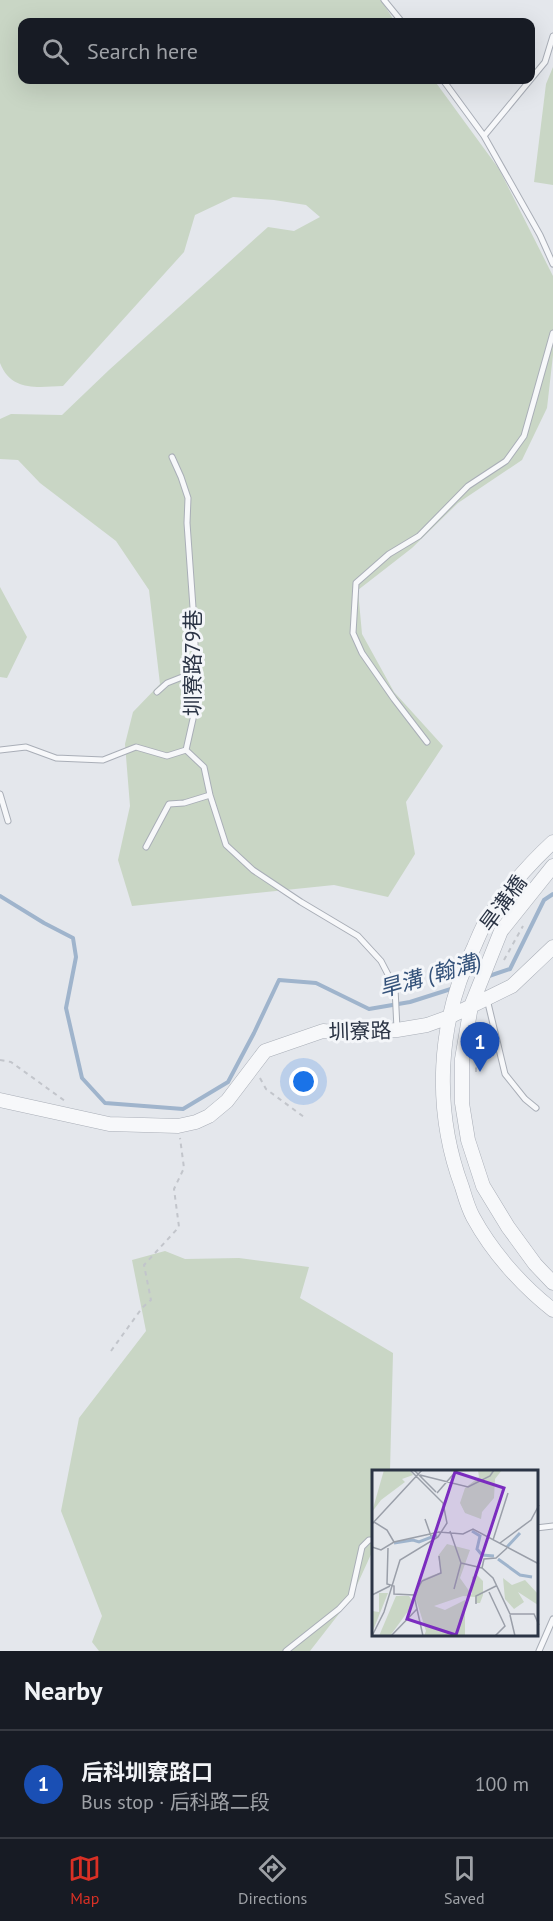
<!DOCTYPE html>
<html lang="en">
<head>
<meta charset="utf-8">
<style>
	body { margin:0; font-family:"PT Sans","Noto Sans TC",sans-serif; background:#20242c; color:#f1f3f6 }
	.you { position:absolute; left:304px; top:1082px; width:21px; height:21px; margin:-15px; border:4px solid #fff; border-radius:50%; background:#1a73e8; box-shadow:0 0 0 9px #1a73e833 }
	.badge { display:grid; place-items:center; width:39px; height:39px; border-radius:50%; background:#d93025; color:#fff; font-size:20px; font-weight:700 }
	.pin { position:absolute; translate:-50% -50px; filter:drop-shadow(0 2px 3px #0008) }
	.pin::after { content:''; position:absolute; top:32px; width:21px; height:18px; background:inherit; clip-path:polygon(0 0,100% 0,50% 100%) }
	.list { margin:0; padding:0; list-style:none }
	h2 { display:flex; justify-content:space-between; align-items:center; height:78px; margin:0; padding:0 24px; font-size:26px }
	h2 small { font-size:20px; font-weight:400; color:#9ea1a6 }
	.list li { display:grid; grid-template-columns:39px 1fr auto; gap:18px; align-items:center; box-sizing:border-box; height:108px; padding:0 24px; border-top:2px solid #363941 }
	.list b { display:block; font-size:22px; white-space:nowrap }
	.list p { margin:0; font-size:20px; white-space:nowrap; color:#9ea1a6 }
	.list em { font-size:20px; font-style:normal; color:#9ea1a6 }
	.icon { flex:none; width:33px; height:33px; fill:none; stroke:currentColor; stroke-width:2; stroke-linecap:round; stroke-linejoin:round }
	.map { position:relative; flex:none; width:553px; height:1651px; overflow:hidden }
	.search { position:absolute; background:#171b24; box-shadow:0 6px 24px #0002; left:18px; right:18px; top:18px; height:66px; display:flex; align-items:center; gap:15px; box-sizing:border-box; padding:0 21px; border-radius:12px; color:#9ea1a6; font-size:22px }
	.sheet { height:186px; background:#171b24 }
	nav { display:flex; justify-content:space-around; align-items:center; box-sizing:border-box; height:84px; border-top:2px solid #363941; background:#171b24; font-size:16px; color:#9ea1a6 }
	nav a { display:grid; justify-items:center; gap:3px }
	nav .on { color:#d93025 }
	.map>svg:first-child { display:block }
</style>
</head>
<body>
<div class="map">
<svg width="553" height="1651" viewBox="0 0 553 1651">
	<rect width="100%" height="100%" fill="#e4e7ec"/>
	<!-- green -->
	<path fill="#c9d6c5" d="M 0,0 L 381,0 L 395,22 L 22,22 L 22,80 L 434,80 L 499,169 L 553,276 L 553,355 L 547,408 L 522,460 L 458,503 L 412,548 L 358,590 L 362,634 L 394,692 L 443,746 L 406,802 L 415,854 L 388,897 L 334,885 L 132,906 L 118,860 L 130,806 L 125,744 L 133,712 L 160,684 L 149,590 L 116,541 L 40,483 L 18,460 L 0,459 L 0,419 L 11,414 L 62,415 L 109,370 L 268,227 L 294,231 L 320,217 L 306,205 L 274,200 L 233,197 L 195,215 L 184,252 L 63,386 C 38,387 11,392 0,363 Z
		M 553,67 L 553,185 L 534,182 L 546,84 Z
		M 0,587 L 27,637 L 7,678 L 0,677 Z
		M 165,1251 L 185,1259 L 239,1258 L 309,1267 L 300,1298 L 393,1353 L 390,1471 L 373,1471 L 373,1550 L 357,1585 L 345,1606 L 310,1651 L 99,1651 L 92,1642 L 102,1616 L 61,1511 L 79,1418 L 146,1331 L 132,1260 Z"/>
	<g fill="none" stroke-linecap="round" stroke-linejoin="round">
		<!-- stream -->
		<path stroke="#9fb4cc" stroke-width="4" d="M 0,896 L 44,923 L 73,938 L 76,957 L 66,1008 L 82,1078 L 105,1103 L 183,1109 L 228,1082 L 254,1033 L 279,980 L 316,983 L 369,1009 L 410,1002 L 454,988
			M 486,977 L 510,969 L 544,900 L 553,894"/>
		<defs>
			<path id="service" d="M 384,0 L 402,22
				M 553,36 L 545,62 L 484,136 L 540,235 L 553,264
				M 443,80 L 484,136
				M 172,457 L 181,477 L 188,498 L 187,523 L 195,636 L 195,710 L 186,750 L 204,767 L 210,795 L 226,845 L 253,870 L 301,902 L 358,936 L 381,961 L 395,988 L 397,1029
				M 157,692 L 167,683 L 195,672
				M 427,742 L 394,699 L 362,653 L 353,633 L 356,583 L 389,554 L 419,536 L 468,486 L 506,461 L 524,436 L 553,333
				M 0,750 L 26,747 L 56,758 L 103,760 L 136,747 L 167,756 L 186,750
				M 0,794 L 8,821
				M 146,847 L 169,804 L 184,803 L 210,795
				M 487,999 L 505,1074 L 525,1099 L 536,1108
				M 536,1528 L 553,1526
				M 286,1651 L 339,1609 L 351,1596 L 362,1547 L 369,1540 L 373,1540
				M 539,1651 L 553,1619"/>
			<path id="tertiary" d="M 553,842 C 529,864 506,891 488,918 C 482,927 478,938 474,947 C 437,1022 433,1109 462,1187 C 465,1197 468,1208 473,1217 C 492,1252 522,1286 553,1310
				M 553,866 L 501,931 L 471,1006 L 462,1059 L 462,1103 L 468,1140 L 483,1186 L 508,1227 L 535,1264 L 553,1283
				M 0,1100 L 109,1124 L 178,1126 L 196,1122 L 209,1116 L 227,1101 L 265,1051 L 323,1031 L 344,1033 L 397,1030 L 427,1025 L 449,1017 L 512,986 L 553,947"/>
		</defs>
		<!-- service casing -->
		<use href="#service" stroke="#a9aeb7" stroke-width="7"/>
		<!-- tertiary casing -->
		<use href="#tertiary" stroke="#a9aeb7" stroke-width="15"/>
		<!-- path -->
		<path stroke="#c2c5cb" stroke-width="2" stroke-dasharray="4.5 4.5" stroke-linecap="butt" d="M 504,960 L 523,926
			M 0,1060 L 11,1062 L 65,1101
			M 476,1072 L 476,1057
			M 260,1078 L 266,1089 L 304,1117
			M 111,1351 L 142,1308 L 151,1300 L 144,1265 L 179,1227 L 174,1189 L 184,1168 L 180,1138"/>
		<!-- service -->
		<use href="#service" stroke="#f7f8fa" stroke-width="5"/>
		<!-- tertiary -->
		<use href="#tertiary" stroke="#f7f8fa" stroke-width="14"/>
	</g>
	<g text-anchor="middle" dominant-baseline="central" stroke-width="6" stroke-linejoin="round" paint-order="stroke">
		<!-- street labels -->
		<g font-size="21" fill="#2b3445" stroke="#f4f6f9">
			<text transform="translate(192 663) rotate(-90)">圳寮路79巷</text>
			<text transform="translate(503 903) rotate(-54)">旱溝橋</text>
			<text transform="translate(360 1031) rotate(-2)">圳寮路</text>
		</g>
		<!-- water labels -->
		<g font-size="22" font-style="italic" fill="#34527a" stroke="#f4f6f9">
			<text transform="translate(430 975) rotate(-16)">旱溝 (翰溝)</text>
		</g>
	</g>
	<!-- overview -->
	<g transform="translate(372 1470)">
		<rect width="166" height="166" fill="#e4e7ec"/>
		<path d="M 12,0 L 37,0 L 41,5 L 30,9 L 33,12 L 9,30 L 0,42 ZM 106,0 L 130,0 L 123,9 L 122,28 L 110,42 L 109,49 L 93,43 L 88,33 L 93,18 L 107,7 ZM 75,74 L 98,80 L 88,108 L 100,125 L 100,107 L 105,105 L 111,111 L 111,125 L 108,133 L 103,133 L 103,127 L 91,126 L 62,136 L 73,140 L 93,130 L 93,166 L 52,166 L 54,161 L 42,123 L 51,109 L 69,102 L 66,86 ZM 131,108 L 140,115 L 153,110 L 166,124 L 166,135 L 146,122 L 152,132 L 142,139 L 133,129 ZM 7,123 L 16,123 L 0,163 L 0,141 L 7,142 ZM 24,126 L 37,126 L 42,133 L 18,166 L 7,166 Z" fill="#c9d6c5"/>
		<path fill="none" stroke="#9fb4cc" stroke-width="3" d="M 100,61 L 108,66 L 105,79 L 110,85 L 122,86M 22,73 L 41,70 L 47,72 L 65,65M 135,77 L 148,63M 126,89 L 148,105 L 160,107"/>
		<path fill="none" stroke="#9a9fa9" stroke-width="1.5" d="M 42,0 L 64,22M 48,5 L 96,17 L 118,6 L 122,0M 65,23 L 85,0M 53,49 L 59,66M 2,52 L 15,60 L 22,72M 0,54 L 50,0M 78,61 L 89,93 L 82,119M 121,70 L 136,23M 128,73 L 159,50 L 167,35M 0,77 L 9,80 L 22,72 L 67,62 L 91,64 L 101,59 L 167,94M 16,78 L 15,114 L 22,116 L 22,124 L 42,125 L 45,139 L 19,166M 89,93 L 110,98 L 121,108 L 138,144 L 162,144 L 167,155M 110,98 L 112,89 L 124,88 L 135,78M 117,122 L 133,156 L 123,166M 0,125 L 18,116M 42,125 L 50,111 L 69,103 L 67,86M 104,134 L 104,126 L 124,116M 45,139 L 51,166M 138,145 L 143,166M 0,166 L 12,142 L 28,90 L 66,67 L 75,53 L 71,33 L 38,0"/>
		<path fill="#7b2cbf" fill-opacity="0.15" stroke="#7b2cbf" stroke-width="3" d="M 83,2 L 132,18 L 84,165 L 35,149 Z"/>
		<rect width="166" height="166" fill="none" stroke="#2b3445" stroke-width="3"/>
	</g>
</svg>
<div class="you"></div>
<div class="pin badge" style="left:480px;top:1072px;background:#1a4fb4">1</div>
<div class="search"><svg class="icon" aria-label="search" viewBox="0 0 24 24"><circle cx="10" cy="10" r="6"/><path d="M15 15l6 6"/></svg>Search here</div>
</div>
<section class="sheet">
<h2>Nearby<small></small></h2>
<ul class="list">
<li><span class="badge" style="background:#1a4fb4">1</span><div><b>后科圳寮路口</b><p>Bus stop · 后科路二段</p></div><em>100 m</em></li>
</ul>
</section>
<nav>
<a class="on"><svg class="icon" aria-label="map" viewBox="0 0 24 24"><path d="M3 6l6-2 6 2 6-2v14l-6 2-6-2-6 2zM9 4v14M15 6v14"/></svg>Map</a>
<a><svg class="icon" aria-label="directions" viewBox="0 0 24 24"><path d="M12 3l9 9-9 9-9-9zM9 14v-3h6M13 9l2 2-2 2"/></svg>Directions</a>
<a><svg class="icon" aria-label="saved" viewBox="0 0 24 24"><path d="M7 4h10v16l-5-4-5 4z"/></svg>Saved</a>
</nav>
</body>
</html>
